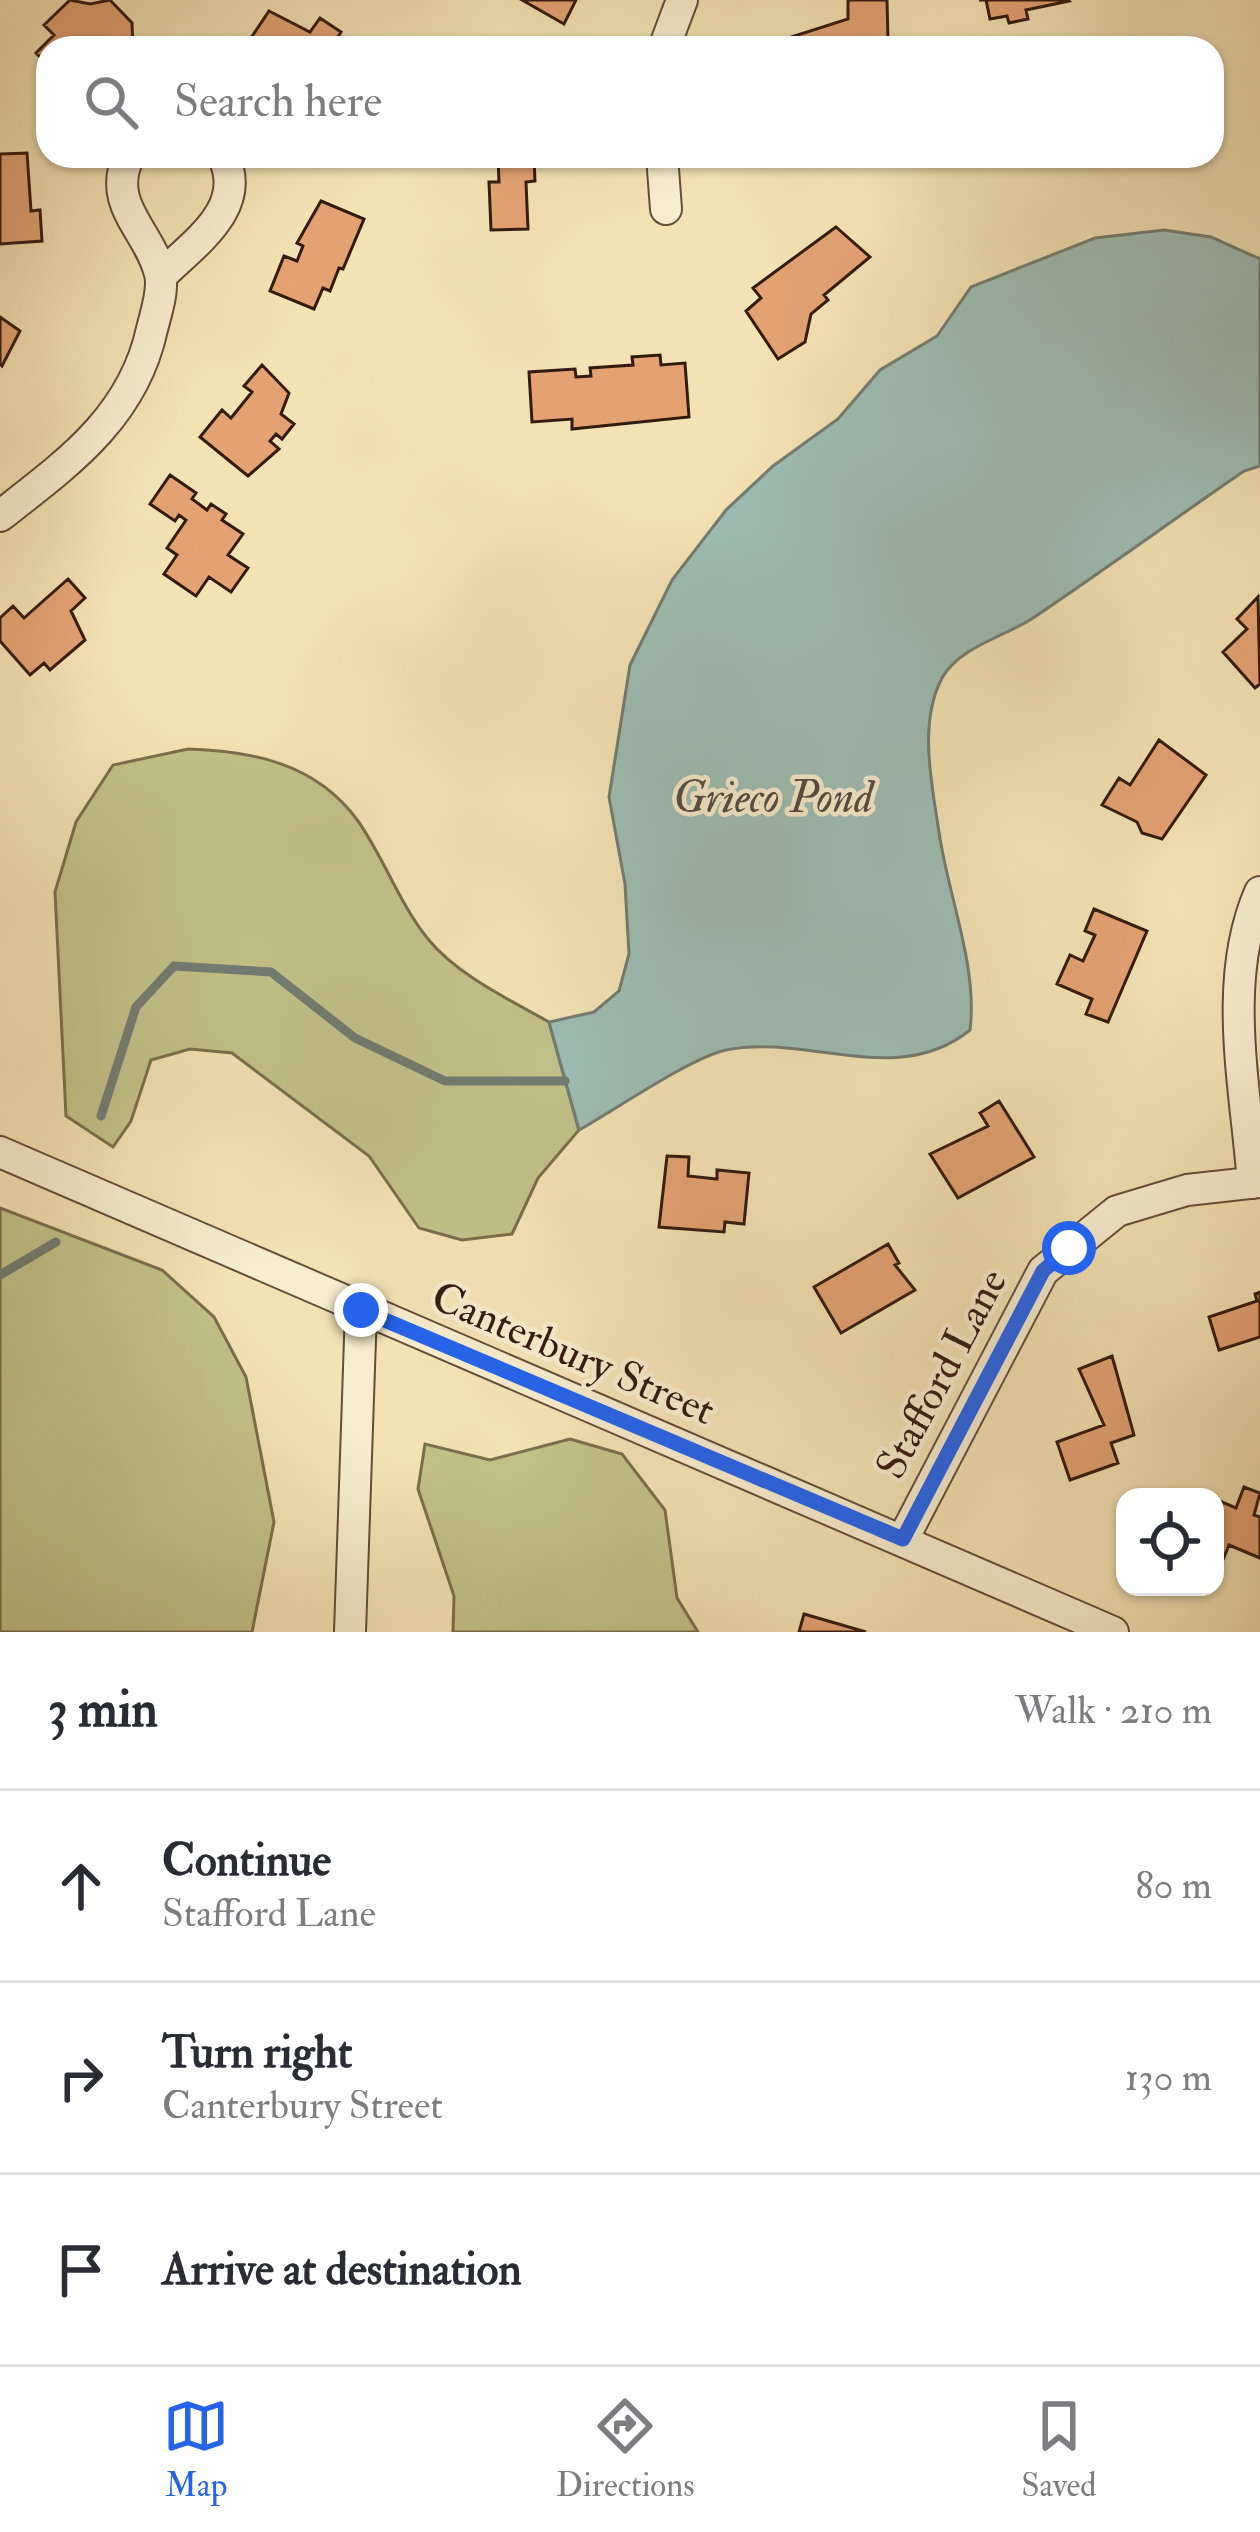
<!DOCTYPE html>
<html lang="en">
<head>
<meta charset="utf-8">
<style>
	body { margin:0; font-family:"IM FELL Double Pica",serif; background:#f7f7f7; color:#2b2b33 }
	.controls { position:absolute; right:36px; bottom:36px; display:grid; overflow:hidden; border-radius:24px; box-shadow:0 3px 9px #0004 }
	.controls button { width:108px; height:108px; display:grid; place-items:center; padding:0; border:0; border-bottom:3px solid #e1e1e2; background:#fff; color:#2b2b33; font:60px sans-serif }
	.stop { position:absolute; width:36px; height:36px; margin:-27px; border:9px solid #2563eb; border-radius:50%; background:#fff }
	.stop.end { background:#2563eb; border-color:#fff; box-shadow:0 3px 12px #0008 }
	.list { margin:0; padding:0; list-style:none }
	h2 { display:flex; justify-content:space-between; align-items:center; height:156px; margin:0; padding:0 48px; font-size:51px }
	h2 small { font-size:39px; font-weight:400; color:#7c7c81 }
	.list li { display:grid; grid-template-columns:78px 1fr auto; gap:36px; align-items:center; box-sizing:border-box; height:192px; padding:0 48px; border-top:3px solid #e1e1e2 }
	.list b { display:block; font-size:45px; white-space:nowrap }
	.list p { margin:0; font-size:39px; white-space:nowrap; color:#7c7c81 }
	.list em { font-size:39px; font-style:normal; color:#7c7c81 }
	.icon { flex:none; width:66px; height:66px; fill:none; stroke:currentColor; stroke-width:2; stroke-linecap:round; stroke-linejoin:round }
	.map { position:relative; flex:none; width:1260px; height:1632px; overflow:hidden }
	.search { position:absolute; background:#fff; box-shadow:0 3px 9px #0004; left:36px; right:36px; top:36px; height:132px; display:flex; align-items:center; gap:30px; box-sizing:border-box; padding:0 42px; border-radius:36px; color:#7c7c81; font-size:45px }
	.sheet { height:732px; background:#fff }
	nav { display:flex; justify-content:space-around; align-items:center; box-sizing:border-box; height:168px; border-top:3px solid #e1e1e2; background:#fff; font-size:33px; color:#7c7c81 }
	nav a { display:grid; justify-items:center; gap:6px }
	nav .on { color:#2563eb }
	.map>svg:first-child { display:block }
</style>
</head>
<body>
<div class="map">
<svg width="1260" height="1632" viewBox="0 0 1260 1632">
	<rect width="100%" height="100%" fill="#f3e2b4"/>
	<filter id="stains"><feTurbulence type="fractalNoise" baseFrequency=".00167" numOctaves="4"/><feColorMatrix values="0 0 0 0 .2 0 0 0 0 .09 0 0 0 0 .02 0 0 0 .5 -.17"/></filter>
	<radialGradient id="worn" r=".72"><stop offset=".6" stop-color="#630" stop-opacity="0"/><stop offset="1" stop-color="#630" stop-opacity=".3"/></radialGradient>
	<!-- green -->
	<path fill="#c2c189" stroke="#7b6e4d" stroke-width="3" d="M 188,749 C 254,751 317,764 358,821 C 384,858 399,903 428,939 C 457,975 510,1000 549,1022 L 579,1130 L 538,1178 L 512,1234 L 462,1240 L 419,1228 L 369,1156 L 232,1053 L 190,1049 L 151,1060 L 131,1121 L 113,1147 L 66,1116 L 55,892 L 76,822 L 113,765 Z
		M 0,1208 L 162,1270 L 214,1317 L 246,1377 L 274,1522 L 252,1632 L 0,1632 Z
		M 570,1439 L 622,1454 L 665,1510 L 677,1598 L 698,1632 L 453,1632 L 454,1596 L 418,1489 L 425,1444 L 490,1460 Z"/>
	<!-- water -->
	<path fill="#9dbdb3" stroke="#737c72" stroke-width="3" d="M 1164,230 L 1211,237 L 1260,259 L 1260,466 L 1244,471 C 1173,520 1104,570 1033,618 C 1004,637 959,647 942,678 C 918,723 932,785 939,832 C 948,896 978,966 970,1030 C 897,1089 807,1033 726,1050 C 690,1058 615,1110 579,1130 L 549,1022 L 594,1012 L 619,991 L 629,954 L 625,884 L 609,797 L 630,665 L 672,580 L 726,510 L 773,466 L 838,419 L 880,370 L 937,336 L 971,287 L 1095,238 Z"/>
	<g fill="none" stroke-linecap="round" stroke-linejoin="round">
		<!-- stream -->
		<path stroke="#737c72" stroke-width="9" d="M 101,1116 L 136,1007 L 174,966 L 271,972 L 355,1038 L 445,1081 L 565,1081
			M 0,1275 L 56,1242"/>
	</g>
	<!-- building -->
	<path fill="#e4a273" stroke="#341b11" stroke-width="3" d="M 70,0 L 90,4 L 110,0 L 132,23 L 133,48 L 48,48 L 48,65 L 36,53 L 54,35 L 44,25 Z
		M 522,0 L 576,0 L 564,24 Z
		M 848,0 L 887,0 L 888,42 L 872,42 L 874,48 L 757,48 L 848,19 Z
		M 979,0 L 1068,0 L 1069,1 L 1026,10 L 1028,19 L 1009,23 L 1007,16 L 990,19 L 986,0 Z
		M 269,11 L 310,32 L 320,18 L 341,32 L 331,48 L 252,48 L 247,44 Z
		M 27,153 L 31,211 L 40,210 L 42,241 L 0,244 L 0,154 Z
		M 498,156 L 544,156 L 534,157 L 535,181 L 526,182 L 528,229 L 491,230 L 489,182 L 499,182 Z
		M 321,201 L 364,219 L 343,269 L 339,268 L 330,291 L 323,288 L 314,309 L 270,291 L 284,256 L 297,261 L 303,246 L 297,243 Z
		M 836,227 L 870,257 L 824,295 L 828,300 L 811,314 L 805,342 L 778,359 L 746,311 L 761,298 L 753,288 Z
		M 0,317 L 20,331 L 2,366 L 0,364 Z
		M 660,355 L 661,365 L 685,363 L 689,417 L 572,429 L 572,419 L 532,422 L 529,372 L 575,369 L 576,377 L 591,376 L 590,368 L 633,365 L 632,357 Z
		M 262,365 L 289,393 L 281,414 L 294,424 L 282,439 L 276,434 L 270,441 L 279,449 L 248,476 L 200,437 L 222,410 L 231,418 L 252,392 L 244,386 Z
		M 170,475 L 196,493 L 192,499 L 207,510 L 211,504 L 226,514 L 222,520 L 243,534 L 228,555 L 248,568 L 231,592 L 209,577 L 196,596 L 164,574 L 177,555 L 167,548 L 186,520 L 179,515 L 175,521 L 150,504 Z
		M 68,579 L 85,598 L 71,611 L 85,640 L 50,670 L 44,663 L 30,675 L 0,641 L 0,618 L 13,606 L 24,618 Z
		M 1258,597 L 1260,684 L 1255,688 L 1223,652 L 1247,629 L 1237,619 Z
		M 1159,740 L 1206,775 L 1162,839 L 1142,833 L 1137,822 L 1102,805 L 1119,778 L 1130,785 Z
		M 1094,909 L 1147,931 L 1108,1022 L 1086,1014 L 1092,999 L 1057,984 L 1070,955 L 1083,961 L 1095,935 L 1085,931 Z
		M 999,1101 L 1034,1157 L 958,1198 L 930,1154 L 988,1126 L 980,1113 Z
		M 667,1156 L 689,1157 L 688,1176 L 717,1179 L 717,1170 L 749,1173 L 744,1224 L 725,1222 L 724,1232 L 659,1227 Z
		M 888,1244 L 899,1263 L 895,1265 L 915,1290 L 841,1333 L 814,1287 Z
		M 1260,1292 L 1260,1337 L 1219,1350 L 1209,1317 L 1257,1301 L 1255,1294 Z
		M 1112,1356 L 1134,1435 L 1111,1443 L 1118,1463 L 1070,1480 L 1057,1442 L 1104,1425 L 1079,1369 Z
		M 1244,1487 L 1260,1493 L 1254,1515 L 1260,1517 L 1260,1558 L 1229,1545 L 1215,1579 L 1215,1499 L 1236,1508 Z
		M 804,1614 L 866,1632 L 799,1632 Z"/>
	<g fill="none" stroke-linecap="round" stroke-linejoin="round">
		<defs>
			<path id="minor" d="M 664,48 L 682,0
				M 662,156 L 666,209
				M 161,276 C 194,243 249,208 223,156
				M 0,516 C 68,463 133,417 152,329 C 156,313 164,290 160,274 C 150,231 105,204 129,156
				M 0,1152 L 1113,1632
				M 1253,1183 C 1246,1089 1221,981 1260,892
				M 903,1539 L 1043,1271 L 1117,1211 L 1187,1190 L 1260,1182
				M 350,1632 L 361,1310"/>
		</defs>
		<!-- minor casing -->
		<use href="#minor" stroke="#644d3a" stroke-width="34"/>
		<!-- minor -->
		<use href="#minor" stroke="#f7ecce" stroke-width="30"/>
	</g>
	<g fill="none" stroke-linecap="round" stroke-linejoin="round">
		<!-- route -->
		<path stroke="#2563eb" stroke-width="15" d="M 361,1310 L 903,1539 L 1043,1271 L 1069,1248"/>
	</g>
	<g text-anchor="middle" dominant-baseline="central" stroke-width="9" stroke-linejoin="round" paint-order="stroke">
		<!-- street labels -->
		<g font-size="42" fill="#341b11" stroke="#f7ecce">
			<text transform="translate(573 1354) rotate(23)">Canterbury Street</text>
			<text transform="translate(942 1374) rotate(-62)">Stafford Lane</text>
		</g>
		<!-- water labels -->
		<g font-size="45" font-style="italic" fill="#544c42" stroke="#f7ecce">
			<text x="773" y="798">Grieco Pond</text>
		</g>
	</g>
	<rect width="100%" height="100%" filter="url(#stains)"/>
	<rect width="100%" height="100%" fill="url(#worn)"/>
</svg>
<div class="controls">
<button><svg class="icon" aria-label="locate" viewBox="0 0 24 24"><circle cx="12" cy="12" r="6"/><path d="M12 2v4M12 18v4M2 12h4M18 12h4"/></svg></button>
</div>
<div class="stop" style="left:1069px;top:1248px"></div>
<div class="stop end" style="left:361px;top:1310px"></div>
<div class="search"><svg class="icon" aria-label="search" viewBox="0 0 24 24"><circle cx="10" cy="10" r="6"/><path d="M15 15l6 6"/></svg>Search here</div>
</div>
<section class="sheet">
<h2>3 min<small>Walk · 210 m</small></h2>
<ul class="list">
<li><svg class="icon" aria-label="ahead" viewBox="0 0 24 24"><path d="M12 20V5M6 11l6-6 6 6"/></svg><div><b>Continue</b><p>Stafford Lane</p></div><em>80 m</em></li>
<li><svg class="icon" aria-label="right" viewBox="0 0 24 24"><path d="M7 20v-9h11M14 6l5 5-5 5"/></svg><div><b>Turn right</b><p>Canterbury Street</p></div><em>130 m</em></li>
<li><svg class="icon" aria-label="arrive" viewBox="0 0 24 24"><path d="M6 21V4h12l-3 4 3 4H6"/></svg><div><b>Arrive at destination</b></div></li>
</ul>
</section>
<nav>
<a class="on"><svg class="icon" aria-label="map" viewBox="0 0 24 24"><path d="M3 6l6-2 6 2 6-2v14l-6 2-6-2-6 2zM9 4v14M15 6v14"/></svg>Map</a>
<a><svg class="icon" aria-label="directions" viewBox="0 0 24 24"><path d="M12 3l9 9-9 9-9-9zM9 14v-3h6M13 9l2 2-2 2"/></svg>Directions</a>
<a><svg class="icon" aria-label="saved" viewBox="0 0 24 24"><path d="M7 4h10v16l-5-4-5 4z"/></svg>Saved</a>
</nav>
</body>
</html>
